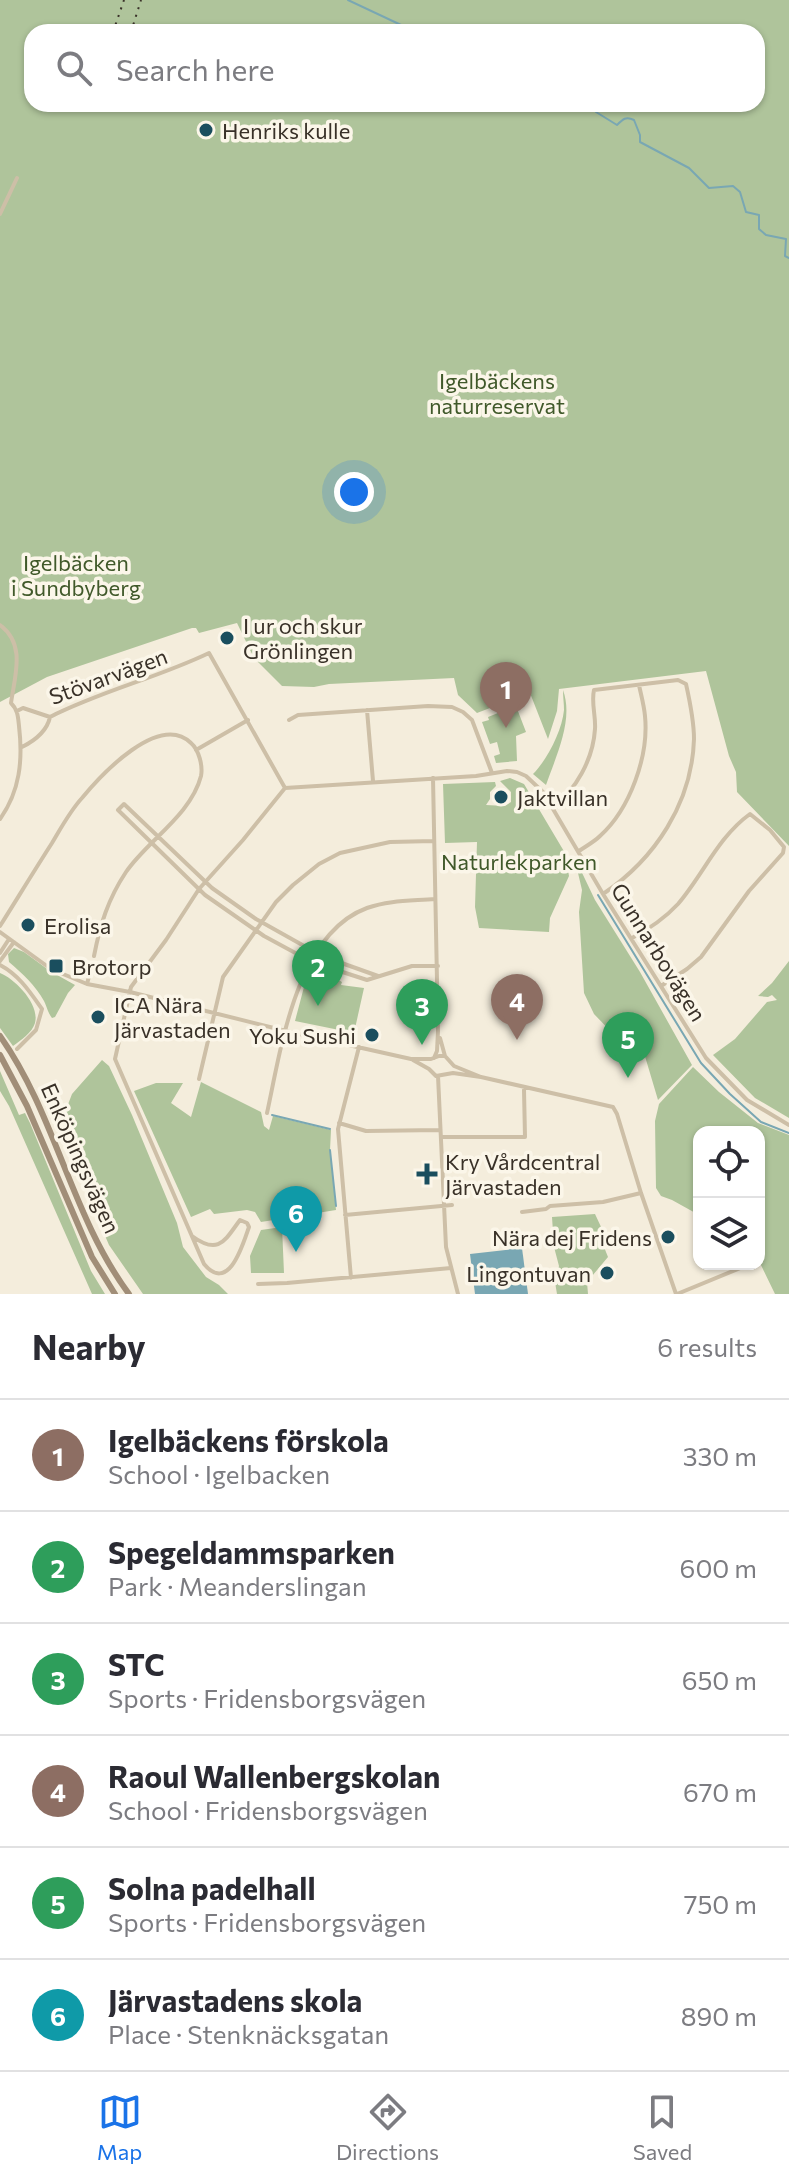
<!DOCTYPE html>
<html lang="en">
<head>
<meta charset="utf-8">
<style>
	body { margin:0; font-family:Commissioner,sans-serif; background:#f7f7f7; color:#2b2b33 }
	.controls { position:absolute; right:24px; bottom:24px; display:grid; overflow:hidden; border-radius:16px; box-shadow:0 2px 6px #0004 }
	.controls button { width:72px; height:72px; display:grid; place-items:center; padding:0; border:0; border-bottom:2px solid #e1e1e2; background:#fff; color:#2b2b33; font:40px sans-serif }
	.you { position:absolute; left:354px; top:492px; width:28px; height:28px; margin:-20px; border:6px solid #fff; border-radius:50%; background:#1a73e8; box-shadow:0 0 0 12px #1a73e833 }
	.badge { display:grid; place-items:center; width:52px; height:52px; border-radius:50%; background:#1a73e8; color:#fff; font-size:26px; font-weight:700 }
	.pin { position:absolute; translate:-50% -66px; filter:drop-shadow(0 2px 4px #0008) }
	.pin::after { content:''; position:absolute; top:42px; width:28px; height:24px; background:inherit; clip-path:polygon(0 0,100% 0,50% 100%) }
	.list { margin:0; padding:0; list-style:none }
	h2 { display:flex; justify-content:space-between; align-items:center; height:104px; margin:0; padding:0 32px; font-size:34px }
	h2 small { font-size:26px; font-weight:400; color:#7c7c81 }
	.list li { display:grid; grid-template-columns:52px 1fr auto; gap:24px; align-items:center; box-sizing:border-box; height:112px; padding:0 32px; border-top:2px solid #e1e1e2 }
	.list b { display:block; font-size:30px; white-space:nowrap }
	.list p { margin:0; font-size:26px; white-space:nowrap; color:#7c7c81 }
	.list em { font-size:26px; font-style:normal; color:#7c7c81 }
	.icon { flex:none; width:44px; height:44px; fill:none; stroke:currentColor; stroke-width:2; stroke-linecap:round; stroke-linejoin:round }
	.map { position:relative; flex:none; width:789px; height:1294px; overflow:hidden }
	.search { position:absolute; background:#fff; box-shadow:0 2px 6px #0004; left:24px; right:24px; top:24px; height:88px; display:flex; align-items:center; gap:20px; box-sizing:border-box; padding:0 28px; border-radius:24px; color:#7c7c81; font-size:30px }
	.sheet { height:776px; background:#fff }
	nav { display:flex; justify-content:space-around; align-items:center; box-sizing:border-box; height:112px; border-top:2px solid #e1e1e2; background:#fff; font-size:22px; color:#7c7c81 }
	nav a { display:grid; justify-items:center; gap:4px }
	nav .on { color:#1a73e8 }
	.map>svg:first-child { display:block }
</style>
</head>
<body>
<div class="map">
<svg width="789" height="1294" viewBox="0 0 789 1294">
	<rect width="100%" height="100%" fill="#f4eddc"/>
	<!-- green -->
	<path fill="#afc49b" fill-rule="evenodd" d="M 0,0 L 789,0 L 789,846 L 737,792 L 736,772 L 729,756 L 706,671 L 559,689 L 557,711 L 548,739 L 530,693 L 521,693 L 521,696 L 477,713 L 458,695 L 454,678 L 329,684 L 314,687 L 282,686 L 254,658 L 237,623 L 199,633 L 196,628 L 192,628 L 47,677 L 0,702 ZM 32,32 L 757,32 L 757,104 L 32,104 Z
		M 563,690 C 574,720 556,756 546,785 L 533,774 C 547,760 562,731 564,710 C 564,704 563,697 563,690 Z
		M 516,706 L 526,732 L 516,736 L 517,761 L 496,763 L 494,756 L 500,754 L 497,742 L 490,744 L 482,722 L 489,720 L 488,717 Z
		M 510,778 L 524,784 L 565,853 L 569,876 L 550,918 L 549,932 L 479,928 L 475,907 L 477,842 L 445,843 L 443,784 L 495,782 L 496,786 L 490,792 L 490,799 L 486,805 L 505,806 L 511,802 L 511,792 L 500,781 Z
		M 574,856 L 595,900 L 640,972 L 692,1065 L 658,1100 L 644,1053 L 619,1040 L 594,1014 L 584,993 L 579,912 L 582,890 Z
		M 14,948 L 24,952 L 50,971 L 75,985 L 68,993 L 55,1017 L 52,1018 C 48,1013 47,1007 44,1001 C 36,986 22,973 9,962 L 8,954 Z
		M 789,961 L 789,1118 L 755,1098 L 713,1055 L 735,1039 L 767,1002 L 777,1000 L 772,995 L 768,997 L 758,996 L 772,983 Z
		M 315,967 L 342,982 L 341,985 L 364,988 L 354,1033 L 295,1021 L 304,987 Z
		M 0,973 C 15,979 40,1004 35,1023 C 32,1033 21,1040 13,1046 L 0,1028 Z
		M 102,1060 L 109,1066 L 132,1115 L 177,1223 L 183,1247 L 206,1277 L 219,1285 L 228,1294 L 143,1294 L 109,1245 L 59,1128 L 72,1094 Z
		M 693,1067 L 719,1092 L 758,1123 L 789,1135 L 789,1294 L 775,1294 L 759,1261 L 759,1132 L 699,1132 L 699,1215 L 672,1200 L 661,1196 L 656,1188 L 655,1121 L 659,1104 Z
		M 0,1071 L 19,1115 L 25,1113 L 30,1123 L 91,1271 L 105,1294 L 92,1294 L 9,1106 L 0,1091 Z
		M 201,1082 L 261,1112 L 264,1126 L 269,1130 L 273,1116 L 331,1130 L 330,1150 L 336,1210 L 261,1222 L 255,1212 L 247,1210 L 214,1214 L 210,1209 L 191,1217 L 134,1091 L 156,1083 L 183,1083 L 171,1103 L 191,1117 Z
		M 595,1214 L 602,1229 L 598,1232 L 608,1257 L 587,1282 L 588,1294 L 557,1294 L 555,1282 L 559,1266 L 554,1247 L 552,1217 Z
		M 282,1227 L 284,1273 L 251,1273 L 250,1256 L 261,1230 Z"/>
	<!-- water -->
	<path fill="#79a7b3" d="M 522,1248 L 528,1294 L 475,1294 L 470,1254 Z"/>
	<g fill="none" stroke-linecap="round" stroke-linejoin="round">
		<!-- stream -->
		<path stroke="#79a7b3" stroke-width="2" d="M 348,0 L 416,32
			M 592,104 L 596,112 L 617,125 C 623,119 626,116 634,120 L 640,135 L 640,142 L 689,168 L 709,188 L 733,186 L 740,192 L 746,212 L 759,215 L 759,229 L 766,235 L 786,239 L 785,256 L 789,258
			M 598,895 L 701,1063 L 730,1094 L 761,1122 L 789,1133
			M 272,1115 L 330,1129
			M 330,1150 L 336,1206"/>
		<!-- street -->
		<path stroke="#cdbfa7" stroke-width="4" d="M 0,214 L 17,178
			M 0,625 C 26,644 15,675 11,703 C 18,710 18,717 19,726 C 23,760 20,791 0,819
			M 367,710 L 373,781
			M 17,711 L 23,708 L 50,717 C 101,691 157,678 209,653 L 285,788
			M 289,720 L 298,715 L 428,706 L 452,707 L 463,712 L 472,720 L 492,773
			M 22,747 C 34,741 47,731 50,717
			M 196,750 L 248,720
			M 433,778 L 438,1031 L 437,1051 L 434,1058
			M 285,788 L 476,776 L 507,771 L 517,772 L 526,776 L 543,792 L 603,894 L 706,1058 L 747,1100 L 789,1125
			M 553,808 C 576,789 593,760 595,729 C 596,716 591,703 594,690 L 678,680 L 686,684 C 690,702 694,720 694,739 C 692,803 655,859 603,894
			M 579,851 C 586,846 594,842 600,836 C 630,809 649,756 645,716 C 644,705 641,695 639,685
			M 0,926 C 17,899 34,871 52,843 C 61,828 70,811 82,798 C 101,775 159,712 191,743 C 199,750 203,766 201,776 C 191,815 147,841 126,872 C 108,899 100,925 94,956
			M 0,932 L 51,969 L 87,984 L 130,992 L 286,1031 L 411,1059 L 431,1059 L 439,1056 L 445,1056 L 454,1066 L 481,1077
			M 632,938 C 649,929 664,919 678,904 C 703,875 718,837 750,814 L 770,830 L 784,847 L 783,853 L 749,891 L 701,957 L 687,969 L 661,986
			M 0,953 L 9,939
			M 0,961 L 14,942
			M 0,965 C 19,975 30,992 42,1009 L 36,1030 L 17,1049
			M 378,976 L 322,956 L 256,919 L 212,888 L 124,804 L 118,810 L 205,895 L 264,936 L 312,962 L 367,980 L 412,966 L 438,966
			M 87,984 L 92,965
			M 440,1038 L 445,1056
			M 413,1060 L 429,1069 L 436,1076 L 453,1073 L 481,1077 L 613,1107 L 617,1114 L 641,1193 L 676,1294
			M 438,1076 L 446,1247 L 458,1294
			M 199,1079 L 223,977 L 276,902 L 293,885 L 319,864 L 340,853 L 390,842 L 434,841
			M 267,1113 C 281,1049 296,934 367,908 C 389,900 412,901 435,899
			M 339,1123 L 366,1131 L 439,1130
			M 441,1137 L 525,1137 L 524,1090
			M 522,1212 L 546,1209 L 550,1206 L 603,1202 L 641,1193
			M 345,1215 L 452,1205
			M 192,1236 C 219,1256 225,1240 240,1220 L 247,1223 L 249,1227 C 243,1244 229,1294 204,1264 L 115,1059 L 131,987 L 166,940 L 199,889 L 243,840 L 285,788
			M 351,1278 L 338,1129 L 359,1047
			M 258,1284 L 287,1283 L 451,1268
			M 677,1294 L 750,1264"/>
		<!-- secondary -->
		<path stroke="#a18e78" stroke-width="6" d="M 0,1036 C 56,1115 71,1216 129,1294
			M 0,1055 L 27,1106 L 92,1257 L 115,1294"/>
		<!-- rail -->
		<path stroke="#393128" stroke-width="2" stroke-dasharray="2 6" stroke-linecap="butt" d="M 113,32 L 124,0
			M 131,32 L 141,0"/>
	</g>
	<!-- markers -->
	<g fill="#1a4e5e" stroke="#fbf6e9" stroke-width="3">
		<circle cx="206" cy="130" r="8"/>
		<circle cx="227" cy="638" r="8"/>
		<circle cx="501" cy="797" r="8"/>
		<circle cx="28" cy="925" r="8"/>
		<rect x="48" y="958" width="16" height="16" rx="4"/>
		<circle cx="98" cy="1017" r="8"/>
		<circle cx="372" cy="1035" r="8"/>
		<path d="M423 1162h8v8h8v8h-8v8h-8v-8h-8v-8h8z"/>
		<circle cx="668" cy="1237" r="8"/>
		<circle cx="607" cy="1273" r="8"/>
	</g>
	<g text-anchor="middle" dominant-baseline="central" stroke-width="7" stroke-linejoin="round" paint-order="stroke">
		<!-- poi labels -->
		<g font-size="22" fill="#393128" stroke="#fbf6e9" text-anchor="start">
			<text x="222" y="130">Henriks kulle</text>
			<text x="243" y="625">I ur och skur<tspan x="243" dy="25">Grönlingen</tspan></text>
			<text x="517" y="797">Jaktvillan</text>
			<text x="44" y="925">Erolisa</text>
			<text x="72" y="966">Brotorp</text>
			<text x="114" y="1004">ICA Nära<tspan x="114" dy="25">Järvastaden</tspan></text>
			<text x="356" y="1035" text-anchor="end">Yoku Sushi</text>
			<text x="445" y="1161">Kry Vårdcentral<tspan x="445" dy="25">Järvastaden</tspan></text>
			<text x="652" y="1237" text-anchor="end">Nära dej Fridens</text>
			<text x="591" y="1273" text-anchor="end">Lingontuvan</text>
		</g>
		<!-- park labels -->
		<g font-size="22" fill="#40592a" stroke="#fbf6e9">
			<text x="497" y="380">Igelbäckens<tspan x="497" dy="25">naturreservat</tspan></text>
			<text x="76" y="562">Igelbäcken<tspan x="76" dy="25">i Sundbyberg</tspan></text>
			<text x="519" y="861">Naturlekparken</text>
		</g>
		<!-- street labels -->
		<g font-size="22" fill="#393128" stroke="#fbf6e9">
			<text transform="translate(108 676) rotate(-20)">Stövarvägen</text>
			<text transform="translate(659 952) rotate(58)">Gunnarbovägen</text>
			<text transform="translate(81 1158) rotate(66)">Enköpingsvägen</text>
		</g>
	</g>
</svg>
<div class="controls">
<button><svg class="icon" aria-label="locate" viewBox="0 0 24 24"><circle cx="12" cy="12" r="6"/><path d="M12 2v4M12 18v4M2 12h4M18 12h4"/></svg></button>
<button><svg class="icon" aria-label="layers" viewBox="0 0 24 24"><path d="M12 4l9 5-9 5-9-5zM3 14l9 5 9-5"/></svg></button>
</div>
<div class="you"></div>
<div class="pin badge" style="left:506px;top:728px;background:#8d6e63">1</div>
<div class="pin badge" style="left:318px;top:1006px;background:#2e9e5b">2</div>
<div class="pin badge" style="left:422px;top:1045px;background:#2e9e5b">3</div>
<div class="pin badge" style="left:517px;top:1040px;background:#8d6e63">4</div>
<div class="pin badge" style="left:628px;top:1078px;background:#2e9e5b">5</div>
<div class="pin badge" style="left:296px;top:1252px;background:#0f9aa8">6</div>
<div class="search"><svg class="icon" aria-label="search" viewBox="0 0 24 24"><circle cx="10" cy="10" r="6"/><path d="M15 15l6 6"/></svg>Search here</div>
</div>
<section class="sheet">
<h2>Nearby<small>6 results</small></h2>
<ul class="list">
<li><span class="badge" style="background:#8d6e63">1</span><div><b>Igelbäckens förskola</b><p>School · Igelbacken</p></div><em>330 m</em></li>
<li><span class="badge" style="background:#2e9e5b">2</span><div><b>Spegeldammsparken</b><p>Park · Meanderslingan</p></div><em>600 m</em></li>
<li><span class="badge" style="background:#2e9e5b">3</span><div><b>STC</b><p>Sports · Fridensborgsvägen</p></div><em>650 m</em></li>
<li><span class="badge" style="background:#8d6e63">4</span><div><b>Raoul Wallenbergskolan</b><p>School · Fridensborgsvägen</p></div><em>670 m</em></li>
<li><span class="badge" style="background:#2e9e5b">5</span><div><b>Solna padelhall</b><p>Sports · Fridensborgsvägen</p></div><em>750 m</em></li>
<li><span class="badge" style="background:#0f9aa8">6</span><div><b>Järvastadens skola</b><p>Place · Stenknäcksgatan</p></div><em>890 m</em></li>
</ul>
</section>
<nav>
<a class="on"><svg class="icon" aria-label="map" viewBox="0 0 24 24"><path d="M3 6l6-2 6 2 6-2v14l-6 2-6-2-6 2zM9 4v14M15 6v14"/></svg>Map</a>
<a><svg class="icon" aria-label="directions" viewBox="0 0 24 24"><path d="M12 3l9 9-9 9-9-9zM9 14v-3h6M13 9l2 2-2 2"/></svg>Directions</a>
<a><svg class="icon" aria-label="saved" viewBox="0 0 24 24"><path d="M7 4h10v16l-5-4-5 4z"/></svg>Saved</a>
</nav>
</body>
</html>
